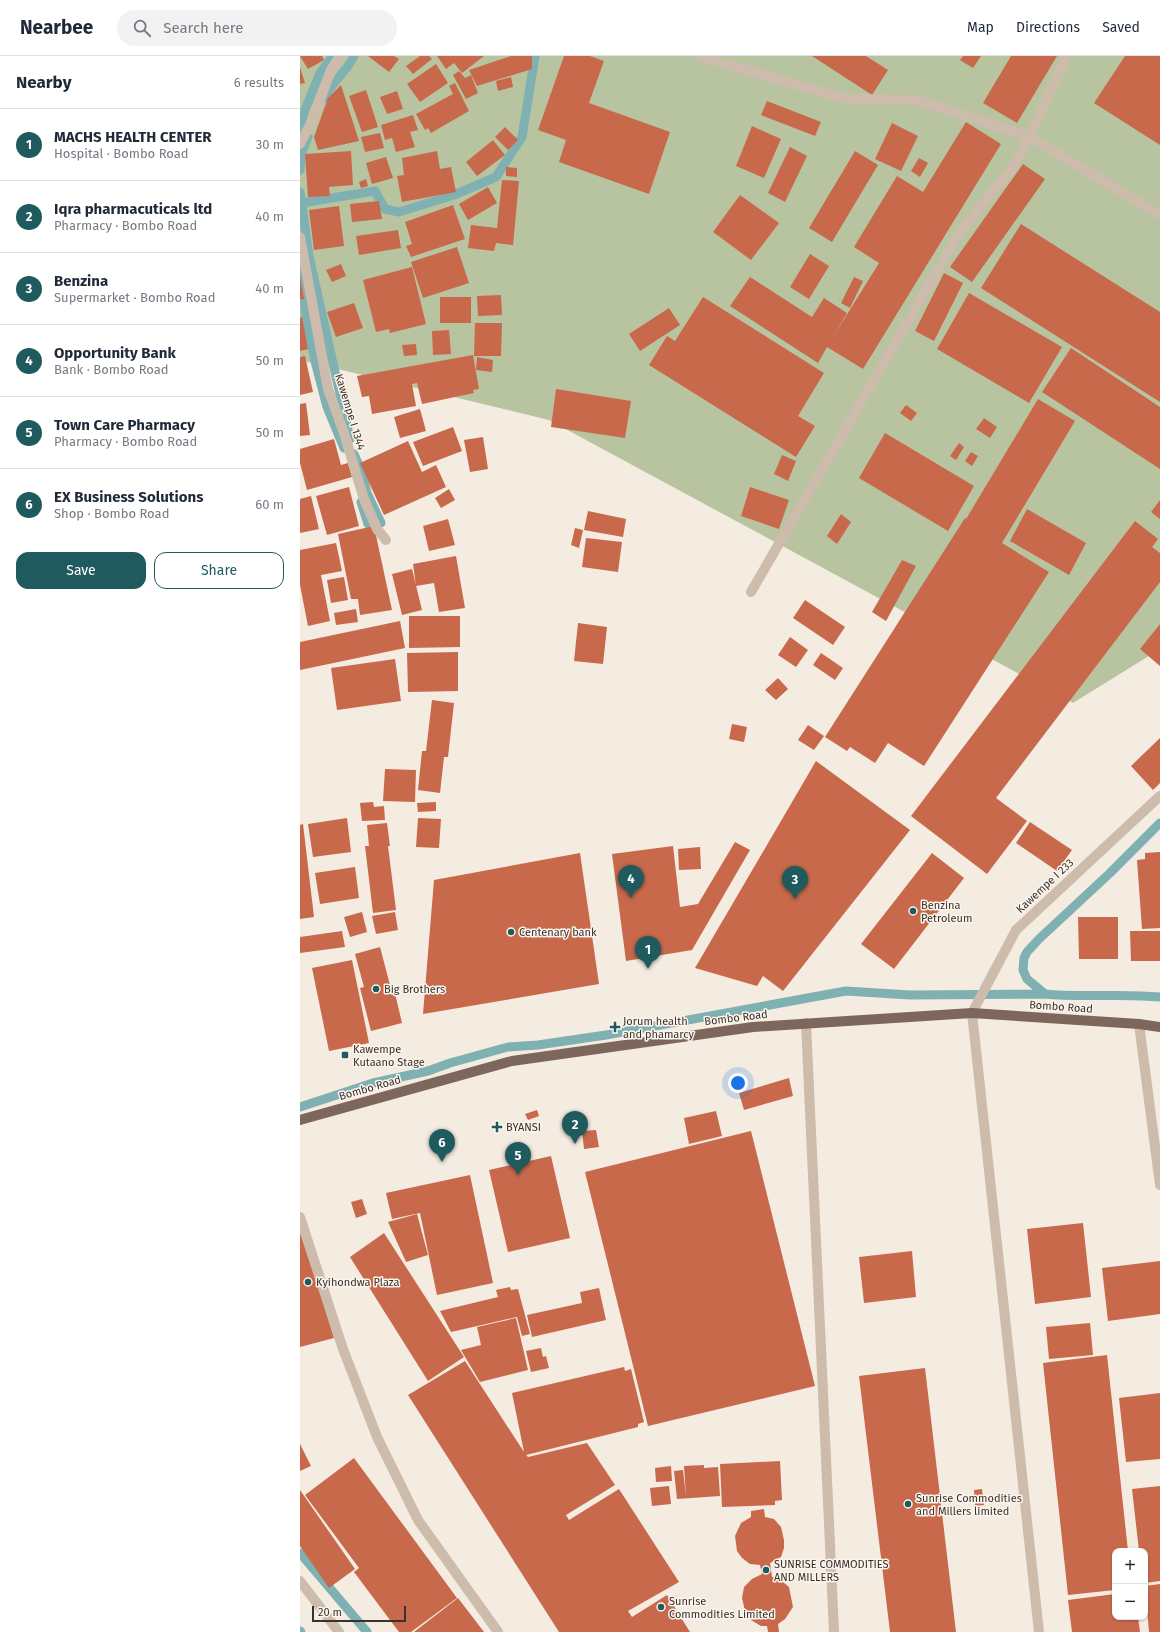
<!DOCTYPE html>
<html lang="en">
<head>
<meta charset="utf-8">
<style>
	body { margin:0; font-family:"Fira Sans",sans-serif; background:#f2f2f3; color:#1f2937 }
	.controls { position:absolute; right:12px; bottom:12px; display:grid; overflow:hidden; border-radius:8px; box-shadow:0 1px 3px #0004 }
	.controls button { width:36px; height:36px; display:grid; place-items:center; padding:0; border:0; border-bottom:1px solid #e0e1e3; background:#fff; color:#1f2937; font:20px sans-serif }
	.scale { position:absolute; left:12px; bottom:10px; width:94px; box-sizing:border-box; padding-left:4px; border:2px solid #3b302b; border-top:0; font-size:11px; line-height:14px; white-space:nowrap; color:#3b302b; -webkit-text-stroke:3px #fbf5ee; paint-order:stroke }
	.you { position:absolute; left:438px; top:1027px; width:14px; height:14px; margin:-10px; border:3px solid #fff; border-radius:50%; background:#1a73e8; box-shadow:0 0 0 6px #1a73e833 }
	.badge { display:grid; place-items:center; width:26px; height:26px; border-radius:50%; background:#1f5a5e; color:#fff; font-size:13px; font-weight:700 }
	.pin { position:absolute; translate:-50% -33px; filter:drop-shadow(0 1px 2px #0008) }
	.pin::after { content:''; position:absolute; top:21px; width:14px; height:12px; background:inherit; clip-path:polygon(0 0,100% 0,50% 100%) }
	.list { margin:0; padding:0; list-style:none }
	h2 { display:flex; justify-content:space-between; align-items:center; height:52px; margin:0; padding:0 16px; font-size:17px }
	h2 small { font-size:13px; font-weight:400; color:#747a83 }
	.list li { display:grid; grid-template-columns:26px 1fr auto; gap:12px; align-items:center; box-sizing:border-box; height:72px; padding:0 16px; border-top:1px solid #e0e1e3 }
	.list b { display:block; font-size:15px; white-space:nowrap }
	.list p { margin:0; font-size:13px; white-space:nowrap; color:#747a83 }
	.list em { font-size:13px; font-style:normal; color:#747a83 }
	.actions { display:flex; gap:8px; padding:12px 16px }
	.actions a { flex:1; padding:9px 0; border:1px solid #1f5a5e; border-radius:12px; text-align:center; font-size:14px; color:#1f5a5e }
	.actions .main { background:#1f5a5e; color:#fff }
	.icon { flex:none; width:22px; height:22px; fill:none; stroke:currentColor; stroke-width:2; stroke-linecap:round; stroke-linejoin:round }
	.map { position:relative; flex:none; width:860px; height:1576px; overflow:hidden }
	header { display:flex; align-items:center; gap:24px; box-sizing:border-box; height:56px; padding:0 20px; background:#fff; border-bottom:1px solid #e0e1e3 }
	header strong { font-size:19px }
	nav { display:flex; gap:22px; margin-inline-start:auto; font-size:14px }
	.search { width:280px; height:36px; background:#f2f2f3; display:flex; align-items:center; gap:10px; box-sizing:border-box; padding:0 14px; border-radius:22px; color:#747a83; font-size:15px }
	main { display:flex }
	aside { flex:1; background:#fff }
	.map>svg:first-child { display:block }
</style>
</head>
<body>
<header>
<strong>Nearbee</strong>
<div class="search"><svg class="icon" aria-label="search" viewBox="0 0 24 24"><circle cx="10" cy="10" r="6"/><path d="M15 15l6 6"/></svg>Search here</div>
<nav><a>Map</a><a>Directions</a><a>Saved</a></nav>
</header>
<main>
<aside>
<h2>Nearby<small>6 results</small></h2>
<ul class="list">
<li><span class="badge">1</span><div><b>MACHS HEALTH CENTER</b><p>Hospital · Bombo Road</p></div><em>30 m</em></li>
<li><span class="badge">2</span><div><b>Iqra pharmacuticals ltd</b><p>Pharmacy · Bombo Road</p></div><em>40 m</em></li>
<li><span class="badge">3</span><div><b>Benzina</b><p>Supermarket · Bombo Road</p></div><em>40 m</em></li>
<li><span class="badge">4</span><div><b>Opportunity Bank</b><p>Bank · Bombo Road</p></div><em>50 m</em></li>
<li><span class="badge">5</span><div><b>Town Care Pharmacy</b><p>Pharmacy · Bombo Road</p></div><em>50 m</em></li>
<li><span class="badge">6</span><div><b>EX Business Solutions</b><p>Shop · Bombo Road</p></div><em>60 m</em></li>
</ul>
<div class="actions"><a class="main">Save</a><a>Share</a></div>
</aside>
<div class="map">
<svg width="860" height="1576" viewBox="0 0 860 1576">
	<rect width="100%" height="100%" fill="#f4ebe1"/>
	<!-- green -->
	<path fill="#b8c4a0" d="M 0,0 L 860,0 L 860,593 L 773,647 L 249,364 L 0,304 Z"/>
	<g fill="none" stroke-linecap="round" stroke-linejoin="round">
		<!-- stream -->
		<path stroke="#7fb0b2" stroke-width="9" d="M 25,42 C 31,26 47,16 54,0
			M 0,73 L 4,56 L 20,17 L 33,0
			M 0,114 L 2,95 L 8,81
			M 0,136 L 9,200 L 50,383
			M 1,147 L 75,135 L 85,153 L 99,156 L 154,139 L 196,121 L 222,81 L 235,0
			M 0,216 L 8,272 L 16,309 L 27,351 L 44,392
			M 54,398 L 62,416 L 67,437 L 81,467
			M 61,446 L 68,468
			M 745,938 L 727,923 L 723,914 L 724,902 L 727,896 L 739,883 L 810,817 L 860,767
			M 0,1051 L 73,1027 L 128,1015 L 150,1007 L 208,991 L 238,989 L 306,979 L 546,935 L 610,939 L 745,938 C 783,942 822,937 860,941
			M 0,1497 L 67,1576
			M 0,1575 L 1,1576"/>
	</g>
	<!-- building -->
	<path fill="#c8694b" d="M 0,0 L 22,0 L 24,4 L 8,13 Z
		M 68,0 L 94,0 L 99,3 L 89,16 Z
		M 120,0 L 129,0 L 132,3 L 113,18 L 106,10 Z
		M 137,0 L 184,0 L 162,17 L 154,7 L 146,13 Z
		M 211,0 L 232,0 L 232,13 L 177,30 L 169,14 Z
		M 264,0 L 290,0 L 304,5 L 289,47 L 370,76 L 349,138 L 259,106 L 266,84 L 238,74 Z
		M 512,0 L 566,0 L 588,14 L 572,39 Z
		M 663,0 L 681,0 L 673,12 L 660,4 Z
		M 711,0 L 757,0 L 717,67 L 683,47 Z
		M 825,0 L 860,0 L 860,89 L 794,47 Z
		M 136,8 L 148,27 L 120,46 L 107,28 Z
		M 0,11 L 5,27 L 0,28 Z
		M 159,15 L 165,22 L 171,19 L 178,37 L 166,43 L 153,19 Z
		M 211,21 L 213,31 L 198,35 L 196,25 Z
		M 155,27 L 169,55 L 131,77 L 128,72 L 125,74 L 116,58 L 153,38 L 149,30 Z
		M 41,29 L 59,85 L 18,94 L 14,81 L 28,42 Z
		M 66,34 L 78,71 L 62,76 L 49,40 Z
		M 97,35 L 103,53 L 87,58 L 80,41 Z
		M 467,45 L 521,66 L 515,80 L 461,59 Z
		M 113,59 L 118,74 L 110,76 L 115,91 L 96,96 L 92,82 L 85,84 L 81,69 Z
		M 666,66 L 701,88 L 563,313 L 527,291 L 518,307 L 430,250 L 450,221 L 512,261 L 524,242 L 547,257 L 533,281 L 579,207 L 554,191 L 597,120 L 623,136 Z
		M 592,67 L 618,80 L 601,115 L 575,103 Z
		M 452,70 L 481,83 L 464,122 L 436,110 Z
		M 205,71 L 218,84 L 208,94 L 195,81 Z
		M 80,77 L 84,92 L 65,96 L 61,81 Z
		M 193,84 L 205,99 L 177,120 L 166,106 Z
		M 490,91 L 507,100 L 485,146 L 468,137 Z
		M 51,95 L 53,129 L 29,131 L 30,140 L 8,141 L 5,98 Z
		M 137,95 L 140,113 L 151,111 L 156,136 L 102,146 L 97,120 L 104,119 L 102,102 Z
		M 555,95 L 578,109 L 532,186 L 509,172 Z
		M 86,101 L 93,122 L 72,128 L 66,107 Z
		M 619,102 L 628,107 L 620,121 L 611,115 Z
		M 723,108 L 745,123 L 672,226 L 650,211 Z
		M 206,111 L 217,112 L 217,121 L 206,120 Z
		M 66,123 L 68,130 L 61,132 L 59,126 Z
		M 202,124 L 219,125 L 213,189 L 196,187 L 194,195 L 168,192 L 171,169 L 197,172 Z
		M 188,131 L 197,147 L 168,164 L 159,148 Z
		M 440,139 L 479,167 L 451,204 L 413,176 Z
		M 79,145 L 82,163 L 52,166 L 50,148 Z
		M 153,149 L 165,183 L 111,201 L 106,190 L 112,188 L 105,166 Z
		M 39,150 L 44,190 L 14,194 L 9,154 Z
		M 721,168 L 860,256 L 860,346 L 681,232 Z
		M 98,174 L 101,192 L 59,199 L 56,180 Z
		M 157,191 L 169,227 L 123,242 L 111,206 Z
		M 510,198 L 529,210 L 509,243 L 490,231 Z
		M 41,208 L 46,220 L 32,226 L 26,214 Z
		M 112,211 L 126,268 L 90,277 L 89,273 L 76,276 L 63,224 Z
		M 644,217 L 663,227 L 634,285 L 615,275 Z
		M 0,221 L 4,243 L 0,243 Z
		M 554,221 L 563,225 L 550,252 L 541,247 Z
		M 669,237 L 762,291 L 729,347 L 637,293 Z
		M 201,239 L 202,259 L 178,260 L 177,240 Z
		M 140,241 L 171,241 L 171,267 L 140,267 Z
		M 403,241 L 524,317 L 498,360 L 515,370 L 496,401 L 349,309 L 367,280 L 375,285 Z
		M 54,247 L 63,272 L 36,281 L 27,256 Z
		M 369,252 L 380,269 L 340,295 L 329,278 Z
		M 2,261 L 8,293 L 0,295 L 0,262 Z
		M 175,267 L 202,267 L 201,300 L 174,300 Z
		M 149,274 L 151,298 L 133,299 L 132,275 Z
		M 116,288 L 117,299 L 104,300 L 102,289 Z
		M 771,292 L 860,351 L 860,413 L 742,336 Z
		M 173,299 L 179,333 L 173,334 L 174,337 L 122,348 L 117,327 L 112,328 L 116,350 L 72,358 L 69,340 L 62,341 L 57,320 Z
		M 5,300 L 13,336 L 0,339 L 0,301 Z
		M 177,301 L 193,304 L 192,316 L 176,314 Z
		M 256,333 L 331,345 L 325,382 L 251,371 Z
		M 738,343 L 775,365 L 702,487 L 749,516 L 624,710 L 588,687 L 575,707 L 550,691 L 547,695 L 525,681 L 665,462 L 666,463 Z
		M 6,347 L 10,379 L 0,380 L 0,348 Z
		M 606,349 L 617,357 L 611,365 L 600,357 Z
		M 120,353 L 126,375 L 100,382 L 94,361 Z
		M 684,362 L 697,371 L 690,382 L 676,373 Z
		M 153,371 L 162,395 L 123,410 L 113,386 Z
		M 585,377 L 674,430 L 648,475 L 559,422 Z
		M 183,381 L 188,413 L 170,416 L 164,384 Z
		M 34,383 L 41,409 L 48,407 L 52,421 L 7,434 L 0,407 L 0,393 Z
		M 108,385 L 122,416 L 136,409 L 146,431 L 84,459 L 60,407 Z
		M 659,387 L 664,391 L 656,404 L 650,400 Z
		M 671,396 L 678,400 L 672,410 L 665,405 Z
		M 482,399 L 496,405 L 488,425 L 474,418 Z
		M 49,431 L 59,470 L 27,479 L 16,440 Z
		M 450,431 L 489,444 L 479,473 L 441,460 Z
		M 149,433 L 155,444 L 141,452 L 135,442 Z
		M 11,440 L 19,473 L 0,477 L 0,443 Z
		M 860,444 L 860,463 L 851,456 Z
		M 727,453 L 786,487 L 769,519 L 710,485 Z
		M 288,455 L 326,463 L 323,481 L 284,474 Z
		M 541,458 L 551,466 L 537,488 L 527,480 Z
		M 148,463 L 155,489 L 129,495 L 123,470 Z
		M 835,465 L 858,483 L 852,491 L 860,497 L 860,526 L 696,742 L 727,765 L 687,818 L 611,760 Z
		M 74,470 L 92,554 L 60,559 L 58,543 L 51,543 L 38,478 Z
		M 275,472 L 283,474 L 279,492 L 271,489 Z
		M 286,482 L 322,486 L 318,516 L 282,511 Z
		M 36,487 L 42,515 L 21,519 L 30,565 L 8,570 L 0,529 L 0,494 Z
		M 156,500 L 165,552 L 139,556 L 134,527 L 116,530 L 113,508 Z
		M 602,504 L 616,510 L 586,565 L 572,556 Z
		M 112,513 L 122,554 L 102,559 L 92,518 Z
		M 44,521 L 48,544 L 31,547 L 27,524 Z
		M 505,544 L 545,571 L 533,589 L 493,562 Z
		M 56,553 L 58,566 L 36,569 L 34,557 Z
		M 109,560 L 160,560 L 160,591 L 109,592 Z
		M 100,565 L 105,592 L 0,614 L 0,586 Z
		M 278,567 L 307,571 L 303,608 L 274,605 Z
		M 860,568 L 860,610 L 840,593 Z
		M 490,581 L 508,594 L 496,611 L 478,599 Z
		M 158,596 L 158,635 L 108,636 L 107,597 Z
		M 521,597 L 543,612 L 535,624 L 513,609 Z
		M 95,603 L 101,645 L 37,654 L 31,612 Z
		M 478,622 L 488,633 L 476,644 L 465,634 Z
		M 132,644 L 154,647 L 148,701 L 144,701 L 140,737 L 118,734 L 122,695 L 126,695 Z
		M 432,668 L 447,671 L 444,686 L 429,683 Z
		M 508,669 L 524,680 L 514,694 L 498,684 Z
		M 860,682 L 860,727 L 853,734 L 831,710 Z
		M 516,705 L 610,774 L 483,935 L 463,920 L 457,930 L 395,912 Z
		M 85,713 L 116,714 L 115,746 L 83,745 Z
		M 73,746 L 74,751 L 84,750 L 85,764 L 62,765 L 60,747 Z
		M 136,746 L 136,755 L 118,756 L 117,747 Z
		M 47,762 L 51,796 L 13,801 L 8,768 Z
		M 118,762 L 141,763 L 139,792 L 116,791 Z
		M 730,766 L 772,794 L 757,815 L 716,787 Z
		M 87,767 L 90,790 L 88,790 L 96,854 L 73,857 L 65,790 L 69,790 L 67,769 Z
		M 3,768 L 14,861 L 0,863 L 0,769 Z
		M 435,786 L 450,794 L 392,894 L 326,905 L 312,798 L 373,790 L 380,851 L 398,848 Z
		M 400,791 L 401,813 L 379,814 L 378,793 Z
		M 860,796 L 860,872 L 842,873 L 837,804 L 845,803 L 845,797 Z
		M 280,797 L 299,928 L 123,958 L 134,824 Z
		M 632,797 L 664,822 L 594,913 L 561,888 Z
		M 55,811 L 59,842 L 20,848 L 15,817 Z
		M 62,856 L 67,876 L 50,881 L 44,861 Z
		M 95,856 L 98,874 L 76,878 L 72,860 Z
		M 778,861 L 818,861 L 818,903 L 779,903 Z
		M 42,875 L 45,891 L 0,897 L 0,881 Z
		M 830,875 L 860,875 L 860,905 L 831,905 Z
		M 80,891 L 91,933 L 94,933 L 102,967 L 71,975 L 60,932 L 64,931 L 55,898 Z
		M 52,904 L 69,987 L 29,995 L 12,912 Z
		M 489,1022 L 493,1040 L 444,1054 L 439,1037 Z
		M 237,1054 L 239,1060 L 228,1064 L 225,1058 Z
		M 416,1055 L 422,1080 L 389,1088 L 384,1062 Z
		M 296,1074 L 299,1091 L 284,1093 L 282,1075 Z
		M 451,1075 L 515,1330 L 348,1370 L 285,1116 Z
		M 251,1100 L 270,1182 L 208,1196 L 189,1114 Z
		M 170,1119 L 193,1227 L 137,1239 L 120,1157 L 92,1163 L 86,1137 Z
		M 62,1143 L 67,1158 L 56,1162 L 51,1146 Z
		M 117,1158 L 128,1199 L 106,1206 L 88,1166 Z
		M 783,1167 L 791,1241 L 735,1248 L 727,1173 Z
		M 0,1171 L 34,1282 L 0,1291 Z
		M 84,1177 L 164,1301 L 128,1325 L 50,1201 Z
		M 612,1195 L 616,1241 L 564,1247 L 559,1201 Z
		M 860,1205 L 860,1258 L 808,1265 L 802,1212 Z
		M 210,1231 L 211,1234 L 218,1233 L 230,1278 L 222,1280 L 217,1261 L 151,1276 L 140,1255 L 198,1241 L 196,1234 Z
		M 299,1232 L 306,1264 L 232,1281 L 227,1259 L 282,1247 L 280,1236 Z
		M 216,1262 L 228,1314 L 180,1326 L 161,1294 L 181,1289 L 177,1271 Z
		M 790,1267 L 793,1299 L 749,1303 L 746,1271 Z
		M 241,1292 L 243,1301 L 246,1300 L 249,1312 L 231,1316 L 226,1295 Z
		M 807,1299 L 828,1495 L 815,1495 L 815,1534 L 768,1539 L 743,1307 Z
		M 165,1305 L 224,1396 L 212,1337 L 324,1311 L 325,1315 L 331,1313 L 344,1366 L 338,1368 L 338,1371 L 226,1399 L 228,1401 L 287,1387 L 315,1429 L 266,1459 L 269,1464 L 319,1433 L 379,1526 L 328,1555 L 332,1561 L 367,1539 L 390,1576 L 259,1576 L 108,1339 Z
		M 625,1312 L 656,1576 L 590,1576 L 559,1320 Z
		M 860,1337 L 860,1403 L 826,1406 L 819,1342 Z
		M 0,1388 L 11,1410 L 0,1415 Z
		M 54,1402 L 157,1542 L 111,1576 L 99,1576 L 54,1516 L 59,1512 L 5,1439 Z
		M 480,1405 L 482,1444 L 475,1445 L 475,1449 L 422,1451 L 420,1408 Z
		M 404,1409 L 404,1412 L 418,1411 L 420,1440 L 377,1443 L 374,1415 L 383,1414 L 386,1440 L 384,1410 Z
		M 371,1410 L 372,1425 L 356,1426 L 355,1412 Z
		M 369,1430 L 371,1448 L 352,1450 L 350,1432 Z
		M 860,1430 L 860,1525 L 845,1527 L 845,1495 L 839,1495 L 832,1433 Z
		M 682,1433 L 684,1449 L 675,1450 L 674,1434 Z
		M 0,1434 L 55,1513 L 29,1532 L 0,1490 Z
		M 464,1453 L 465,1461 L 474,1463 L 481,1471 L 484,1484 L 484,1492 L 481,1501 L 470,1507 L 472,1521 L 477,1521 L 489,1531 L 493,1551 L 485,1563 L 478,1568 L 479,1576 L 468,1576 L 467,1570 L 461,1570 L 451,1564 L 445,1555 L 442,1542 L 444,1531 L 452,1523 L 462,1518 L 460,1509 L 450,1508 L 442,1502 L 437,1495 L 435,1480 L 441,1467 L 451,1461 L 451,1455 Z
		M 860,1528 L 860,1576 L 849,1576 L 845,1530 Z
		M 815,1538 L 815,1561 L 838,1561 L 840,1576 L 772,1576 L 768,1544 Z
		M 158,1542 L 184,1576 L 114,1576 Z"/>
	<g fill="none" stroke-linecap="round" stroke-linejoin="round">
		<!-- service -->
		<path stroke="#cdbbac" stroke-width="10" d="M 399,0 L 546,43 L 617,44 L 730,81 L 860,159
			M 451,536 L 661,174 L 710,115 L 722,96 L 767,0
			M 672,957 L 739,1576
			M 506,967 L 534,1576
			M 839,968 L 860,1129
			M 0,1161 L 43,1293 L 77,1381 L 118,1464 L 198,1576"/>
		<!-- minor -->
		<path stroke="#cdbbac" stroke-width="10" d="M 0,88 L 13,63 L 31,14 L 40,0
			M 0,181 L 28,333 L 44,377 L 64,443 L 77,473 L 86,484
			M 672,957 L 716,874 L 860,740"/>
		<!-- tertiary -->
		<path stroke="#cdbbac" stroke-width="10" d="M 0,1525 L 39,1576"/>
		<!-- primary -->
		<path stroke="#7d675c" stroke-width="10" d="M 0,1064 L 212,1005 L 453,971 L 672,957 L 839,968 L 860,971"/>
	</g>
	<!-- markers -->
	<g fill="#1f5a5e" stroke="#fbf5ee" stroke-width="1.5">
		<circle cx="613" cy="855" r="4"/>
		<circle cx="211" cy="876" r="4"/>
		<circle cx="76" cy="933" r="4"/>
		<path d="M313 965h4v4h4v4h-4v4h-4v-4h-4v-4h4z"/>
		<rect x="41" y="995" width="8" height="8" rx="2"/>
		<path d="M195 1065h4v4h4v4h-4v4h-4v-4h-4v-4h4z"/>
		<circle cx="8" cy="1226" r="4"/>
		<circle cx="608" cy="1448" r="4"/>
		<circle cx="466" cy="1514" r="4"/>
		<circle cx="361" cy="1551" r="4"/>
	</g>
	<g text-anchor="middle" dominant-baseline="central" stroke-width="3" stroke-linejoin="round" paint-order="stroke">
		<!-- street labels -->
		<g font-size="11" fill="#3b302b" stroke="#fbf5ee">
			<text transform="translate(50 356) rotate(73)">Kawempe I 1344</text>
			<text transform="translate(745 830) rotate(-43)">Kawempe I 233</text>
			<text transform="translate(761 951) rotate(4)">Bombo Road</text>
			<text transform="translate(436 962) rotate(-7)">Bombo Road</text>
			<text transform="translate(70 1032) rotate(-16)">Bombo Road</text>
		</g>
		<!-- poi labels -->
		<g font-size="11" fill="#3b302b" stroke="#fbf5ee" text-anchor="start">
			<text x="621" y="849">Benzina<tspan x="621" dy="13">Petroleum</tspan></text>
			<text x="219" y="876">Centenary bank</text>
			<text x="84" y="933">Big Brothers</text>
			<text x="323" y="965">Jorum health<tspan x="323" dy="13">and phamarcy</tspan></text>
			<text x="53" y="993">Kawempe<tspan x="53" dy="13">Kutaano Stage</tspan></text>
			<text x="206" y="1071">BYANSI</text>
			<text x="16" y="1226">Kyihondwa Plaza</text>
			<text x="616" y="1442">Sunrise Commodities<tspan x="616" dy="13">and Millers limited</tspan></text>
			<text x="474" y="1508">SUNRISE COMMODITIES<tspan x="474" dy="13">AND MILLERS</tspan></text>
			<text x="369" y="1545">Sunrise<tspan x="369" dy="13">Commodities Limited</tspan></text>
		</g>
	</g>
</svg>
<div class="controls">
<button>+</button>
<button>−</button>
</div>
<div class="scale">20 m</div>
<div class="you"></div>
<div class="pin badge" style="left:348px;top:913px">1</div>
<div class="pin badge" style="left:275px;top:1088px">2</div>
<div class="pin badge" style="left:495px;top:843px">3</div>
<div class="pin badge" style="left:331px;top:842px">4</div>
<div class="pin badge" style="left:218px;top:1119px">5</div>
<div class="pin badge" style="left:142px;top:1106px">6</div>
</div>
</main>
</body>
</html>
